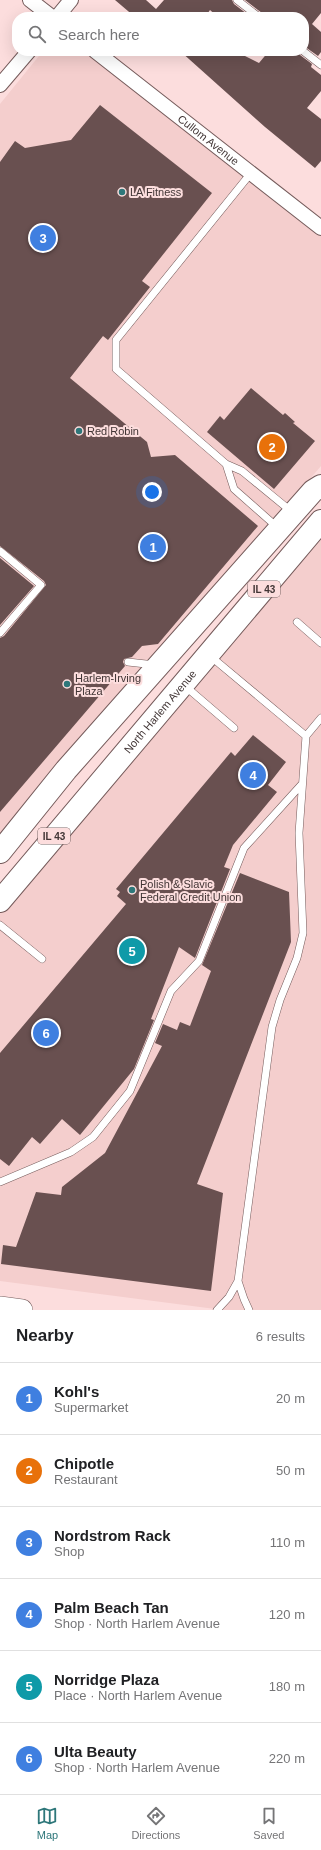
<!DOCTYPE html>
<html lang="en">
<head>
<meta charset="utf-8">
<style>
	body { margin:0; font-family:Arial,sans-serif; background:#f2f2f2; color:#202124 }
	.you { position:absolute; left:152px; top:492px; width:14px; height:14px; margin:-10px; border:3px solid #fff; border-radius:50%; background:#1a73e8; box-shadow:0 0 0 6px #1a73e833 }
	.badge { display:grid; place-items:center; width:26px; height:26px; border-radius:50%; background:#2e777a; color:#fff; font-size:13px; font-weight:700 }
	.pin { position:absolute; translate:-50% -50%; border:2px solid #fff; box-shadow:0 1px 4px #0006 }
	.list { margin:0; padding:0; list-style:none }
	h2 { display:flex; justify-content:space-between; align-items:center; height:52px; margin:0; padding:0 16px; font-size:17px }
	h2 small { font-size:13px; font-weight:400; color:#757577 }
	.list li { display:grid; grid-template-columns:26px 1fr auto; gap:12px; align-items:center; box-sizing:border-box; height:72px; padding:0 16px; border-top:1px solid #e0e0e0 }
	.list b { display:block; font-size:15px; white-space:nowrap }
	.list p { margin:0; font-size:13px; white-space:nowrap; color:#757577 }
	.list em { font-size:13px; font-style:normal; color:#757577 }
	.icon { flex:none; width:22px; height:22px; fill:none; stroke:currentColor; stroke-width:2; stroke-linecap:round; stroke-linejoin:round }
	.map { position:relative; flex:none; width:321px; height:1310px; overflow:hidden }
	.search { position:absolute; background:#fff; box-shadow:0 4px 16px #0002; left:12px; right:12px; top:12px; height:44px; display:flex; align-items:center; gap:10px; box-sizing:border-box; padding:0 14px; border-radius:16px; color:#757577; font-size:15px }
	.sheet { height:484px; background:#fff }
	nav { display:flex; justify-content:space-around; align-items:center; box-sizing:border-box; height:56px; border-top:1px solid #e0e0e0; background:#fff; font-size:11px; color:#757577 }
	nav a { display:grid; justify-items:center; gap:2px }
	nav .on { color:#2e777a }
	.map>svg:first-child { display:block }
</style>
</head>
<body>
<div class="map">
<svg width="321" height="1310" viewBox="0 0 321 1310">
	<rect width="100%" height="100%" fill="#fcdddd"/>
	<!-- built -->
	<path fill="#f4cecd" d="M 43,51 L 100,51 L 321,224 L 321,466 L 0,840 L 0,104 Z
		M 321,533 L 321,1310 L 223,1310 L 0,1281 L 0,913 Z"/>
	<!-- building -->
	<path fill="#695050" d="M 115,0 L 146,0 L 156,9 L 164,0 L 232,0 L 234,4 L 251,17 L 218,17 L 210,10 L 205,17 L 135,17 Z
		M 245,0 L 321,0 L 321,13 L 312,24 L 321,32 L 321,52 L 318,56 L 304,46 L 304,17 L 264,17 L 262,13 Z
		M 180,51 L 235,51 L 259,63 L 269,51 L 298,51 L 300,55 L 312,64 L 311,67 L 321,75 L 321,91 L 307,108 L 321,119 L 321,161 L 315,168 L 265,127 Z
		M 100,105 L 212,193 L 142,281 L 150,287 L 108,340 L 103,336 L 70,378 L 147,442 L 151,457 L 175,455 L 258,526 L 158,644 L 142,646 L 132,657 L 124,659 L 123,662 L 125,666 L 0,812 L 0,638 L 4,636 L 46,585 L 44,581 L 0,546 L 0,162 L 15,141 L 25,148 L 71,140 Z
		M 251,388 L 283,415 L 285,413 L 295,422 L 293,423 L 315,441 L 274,489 L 207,432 L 220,416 L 224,420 Z
		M 0,558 L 34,586 L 0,625 Z
		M 253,735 L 286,762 L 268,785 L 277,792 L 233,845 L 224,867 L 230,869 L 195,958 L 179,947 L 151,1019 L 154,1020 L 134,1069 L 80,1135 L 62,1119 L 40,1144 L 32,1137 L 9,1166 L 0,1159 L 0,1053 L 126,904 L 117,896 L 120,892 L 116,889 L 231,752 L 235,756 Z
		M 240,873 L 289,892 L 291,942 L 197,1184 L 223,1193 L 211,1291 L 1,1264 L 3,1245 L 16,1247 L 36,1192 L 61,1195 L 62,1187 L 105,1153 L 162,1046 L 155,1043 L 163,1024 L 177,1030 L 180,1022 L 190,1026 L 211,971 L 202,965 Z"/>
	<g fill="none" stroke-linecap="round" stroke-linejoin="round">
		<defs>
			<path id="service" d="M 237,0 L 259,17
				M 303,51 L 321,65
				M 251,173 L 116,340 L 116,369 L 226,464 L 242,471 L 292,512
				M 226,464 L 234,489 L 277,527
				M 0,551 L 41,585 L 0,633
				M 297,622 L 321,643
				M 209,655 L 306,736
				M 128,662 L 155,665
				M 185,686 L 234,728
				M 0,925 L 42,959
				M 0,1182 L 71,1152 L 93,1137 L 130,1091 L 171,991 L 199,961 L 244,848 L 302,784
				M 238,1281 L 244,1299 L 249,1310
				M 217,1310 L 229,1297 L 238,1281 L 272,1027 L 280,1000 L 297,958 L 303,933 L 299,833 L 306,736 L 321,718"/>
			<g id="minor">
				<path d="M 30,0 L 52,17"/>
				<path d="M 57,17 L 71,0"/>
				<path id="s1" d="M 95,51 L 321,228"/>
				<path d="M 0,85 L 29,51"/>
			</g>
			<path id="secondary" d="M 0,1307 L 22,1310"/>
			<g id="primary">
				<path d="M 0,852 L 66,770 L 313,491 L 321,486"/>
				<path id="s2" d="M 0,901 L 321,521"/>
			</g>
		</defs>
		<!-- service casing -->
		<use href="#service" stroke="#755b5b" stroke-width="8"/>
		<!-- minor casing -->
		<use href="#minor" stroke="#755b5b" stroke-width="16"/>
		<!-- secondary casing -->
		<use href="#secondary" stroke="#755b5b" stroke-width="22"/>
		<!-- primary casing -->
		<use href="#primary" stroke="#755b5b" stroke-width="24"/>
		<!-- service -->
		<use href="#service" stroke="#fff" stroke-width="7"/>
		<!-- minor -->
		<use href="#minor" stroke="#fff" stroke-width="14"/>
		<!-- secondary -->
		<use href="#secondary" stroke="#fff" stroke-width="21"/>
		<!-- primary -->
		<use href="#primary" stroke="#fff" stroke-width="22"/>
	</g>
	<!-- markers -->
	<g fill="#2e777a" stroke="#fcdddd" stroke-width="1.5">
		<circle cx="122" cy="192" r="4"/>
		<circle cx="79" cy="431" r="4"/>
		<circle cx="67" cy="684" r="4"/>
		<circle cx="132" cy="890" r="4"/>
	</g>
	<g text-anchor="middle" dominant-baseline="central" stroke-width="4" stroke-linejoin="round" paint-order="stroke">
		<!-- shield labels -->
		<g fill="#fcdddd" stroke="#796767" stroke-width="1">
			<rect x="248" y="581" width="32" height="16" rx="3"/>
			<rect x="38" y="828" width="32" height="16" rx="3"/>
		</g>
		<g font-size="10" font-weight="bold" fill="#413535">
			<text x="264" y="589">IL 43</text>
			<text x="54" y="836">IL 43</text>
		</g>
		<!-- street labels -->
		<g font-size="11" fill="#413535" stroke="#fcdddd">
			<text stroke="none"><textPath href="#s1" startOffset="144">Cullom Avenue</textPath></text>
			<text stroke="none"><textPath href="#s2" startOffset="248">North Harlem Avenue</textPath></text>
		</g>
		<!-- poi labels -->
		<g font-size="11" fill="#413535" stroke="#fcdddd" text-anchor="start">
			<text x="130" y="192">LA Fitness</text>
			<text x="87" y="431">Red Robin</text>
			<text x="75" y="678">Harlem-Irving<tspan x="75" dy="13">Plaza</tspan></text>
			<text x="140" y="884">Polish &amp; Slavic<tspan x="140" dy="13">Federal Credit Union</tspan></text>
		</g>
	</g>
</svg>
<div class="you"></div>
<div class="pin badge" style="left:153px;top:547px;background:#3f7fe0">1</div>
<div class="pin badge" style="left:272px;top:447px;background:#e8710a">2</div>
<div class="pin badge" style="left:43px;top:238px;background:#3f7fe0">3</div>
<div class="pin badge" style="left:253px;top:775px;background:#3f7fe0">4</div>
<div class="pin badge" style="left:132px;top:951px;background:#0f9aa8">5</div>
<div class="pin badge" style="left:46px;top:1033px;background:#3f7fe0">6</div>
<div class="search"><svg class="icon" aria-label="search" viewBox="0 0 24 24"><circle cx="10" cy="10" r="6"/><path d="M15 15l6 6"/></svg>Search here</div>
</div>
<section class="sheet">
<h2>Nearby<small>6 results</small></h2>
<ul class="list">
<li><span class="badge" style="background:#3f7fe0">1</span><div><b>Kohl's</b><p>Supermarket</p></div><em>20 m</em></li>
<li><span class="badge" style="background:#e8710a">2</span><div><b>Chipotle</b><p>Restaurant</p></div><em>50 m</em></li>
<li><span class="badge" style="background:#3f7fe0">3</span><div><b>Nordstrom Rack</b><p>Shop</p></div><em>110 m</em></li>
<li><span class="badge" style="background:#3f7fe0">4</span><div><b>Palm Beach Tan</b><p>Shop · North Harlem Avenue</p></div><em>120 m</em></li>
<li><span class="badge" style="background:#0f9aa8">5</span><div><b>Norridge Plaza</b><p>Place · North Harlem Avenue</p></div><em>180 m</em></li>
<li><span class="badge" style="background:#3f7fe0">6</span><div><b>Ulta Beauty</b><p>Shop · North Harlem Avenue</p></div><em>220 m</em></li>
</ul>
</section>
<nav>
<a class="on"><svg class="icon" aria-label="map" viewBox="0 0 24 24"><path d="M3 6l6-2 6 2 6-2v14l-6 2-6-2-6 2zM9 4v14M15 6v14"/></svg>Map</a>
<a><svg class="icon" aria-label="directions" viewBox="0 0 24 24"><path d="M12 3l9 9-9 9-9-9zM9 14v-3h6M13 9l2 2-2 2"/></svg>Directions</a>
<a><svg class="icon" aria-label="saved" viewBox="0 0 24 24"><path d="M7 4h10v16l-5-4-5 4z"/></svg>Saved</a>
</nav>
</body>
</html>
